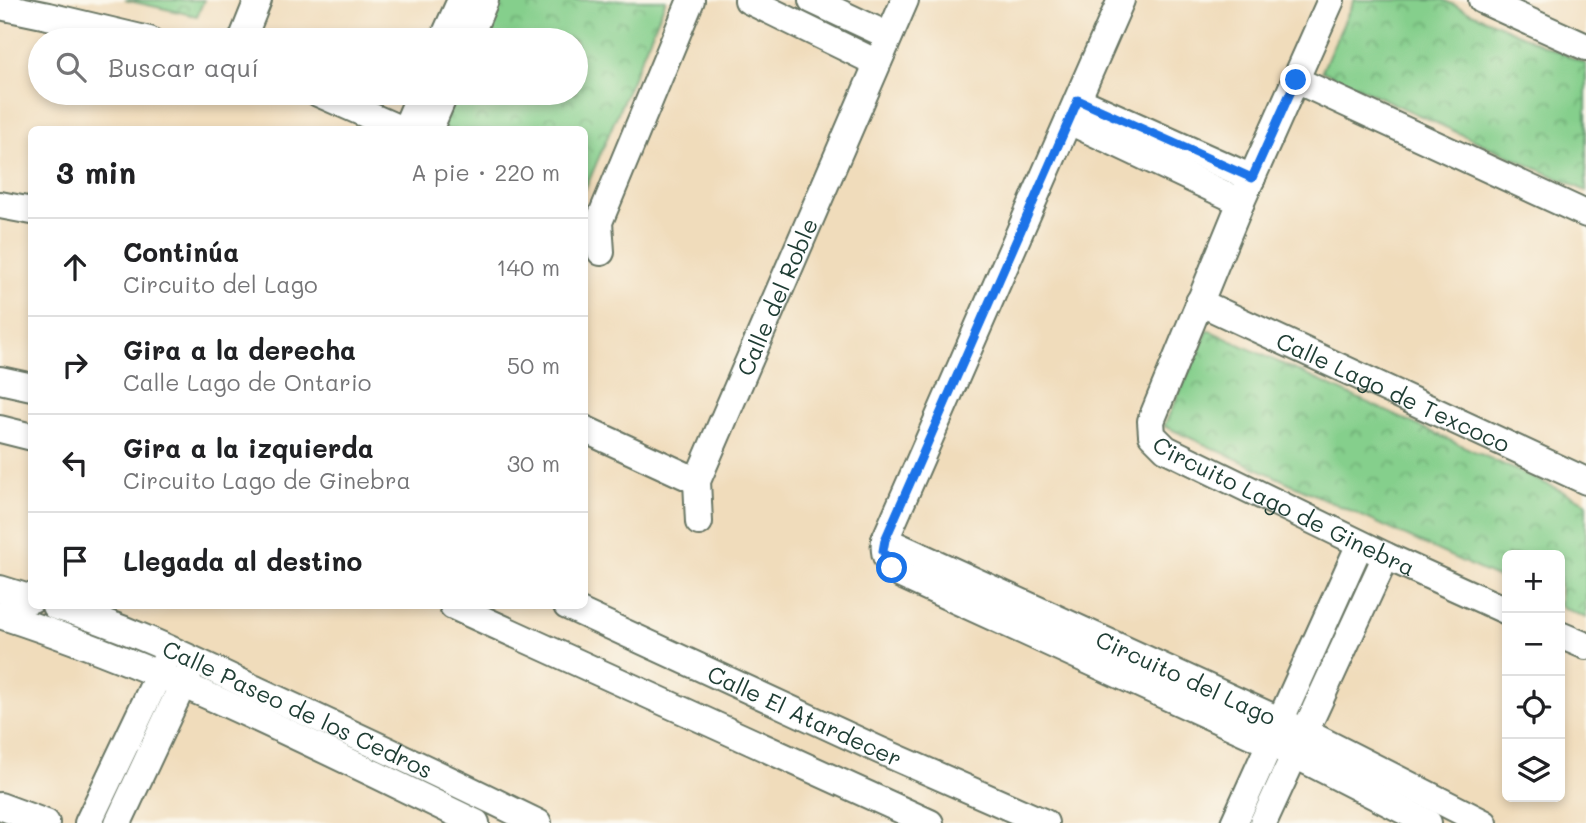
<!DOCTYPE html>
<html lang="es">
<head>
<meta charset="utf-8">
<style>
	body { margin:0; font-family:Mali,sans-serif; background:#f2f2f2; color:#202124 }
	.controls { position:absolute; right:21px; bottom:21px; display:grid; overflow:hidden; border-radius:10px; box-shadow:0 4px 10px #0003 }
	.controls button { width:63px; height:63px; display:grid; place-items:center; padding:0; border:0; border-bottom:2px solid #e0e0e0; background:#fff; color:#202124; font:35px sans-serif }
	.stop { position:absolute; width:21px; height:21px; margin:-16px; border:5px solid #1a73e8; border-radius:50%; background:#fff }
	.stop.end { background:#1a73e8; border-color:#fff; box-shadow:0 2px 7px #0008 }
	.list { margin:0; padding:0; list-style:none }
	h2 { display:flex; justify-content:space-between; align-items:center; height:91px; margin:0; padding:0 28px; font-size:30px }
	h2 small { font-size:23px; font-weight:400; color:#757577 }
	.list li { display:grid; grid-template-columns:46px 1fr auto; gap:21px; align-items:center; box-sizing:border-box; height:98px; padding:0 28px; border-top:2px solid #e0e0e0 }
	.list b { display:block; font-size:26px; white-space:nowrap }
	.list p { margin:0; font-size:23px; white-space:nowrap; color:#757577 }
	.list em { font-size:23px; font-style:normal; color:#757577 }
	.icon { flex:none; width:38px; height:38px; fill:none; stroke:currentColor; stroke-width:2; stroke-linecap:round; stroke-linejoin:round }
	.map { position:relative; flex:none; width:1586px; height:823px; overflow:hidden }
	.search { position:absolute; background:#fff; box-shadow:0 4px 10px #0003; left:28px; top:28px; width:560px; height:77px; display:flex; align-items:center; gap:18px; box-sizing:border-box; padding:0 24px; border-radius:38px; color:#757577; font-size:26px }
	.panel { position:absolute; background:#fff; box-shadow:0 4px 10px #0003; left:28px; top:126px; width:560px; height:483px; border-radius:10px }
	.map>svg:first-child { display:block }
</style>
</head>
<body>
<div class="map">
<svg width="1586" height="823" viewBox="0 0 1586 823">
	<defs>
		<pattern id="park-crowns" width="20" height="18" patternUnits="userSpaceOnUse" patternTransform="scale(1.75)"><rect width="20" height="18" fill="#85cf8c"/><path d="M2 6a3 3 0 1 1 6 0M12 15a3 3 0 1 1 6 0" fill="none" stroke="#6ca973"/></pattern>
	</defs>
	<rect width="100%" height="100%" fill="#fbf7ec"/>
	<filter id="ink" filterUnits="userSpaceOnUse"><feTurbulence type="fractalNoise" baseFrequency=".0143" numOctaves="2"/><feDisplacementMap in="SourceGraphic" scale="14" xChannelSelector="R" yChannelSelector="G"/><feConvolveMatrix kernelMatrix="1 2 1 2 8 2 1 2 1" color-interpolation-filters="sRGB"/></filter>
	<filter id="wash" filterUnits="userSpaceOnUse"><feTurbulence type="fractalNoise" baseFrequency=".00686" numOctaves="4" result="noise"/><feDisplacementMap in="SourceGraphic" scale="28" xChannelSelector="R" yChannelSelector="G"/><feGaussianBlur stdDeviation="1.57" result="paint"/><feColorMatrix in="noise" values="0 0 0 0 0 0 0 0 0 0 0 0 0 0 0 0 0 1.4 0 .05"/><feComposite in="paint" operator="in"/></filter>
	<g filter="url(#wash)">
		<rect width="100%" height="100%" fill="#f0dcbb"/>
		<!-- park -->
		<path fill="url(#park-crowns)" stroke="#528660" stroke-width="2" d="M 125,0 L 204,0 L 197,16 Z
			M 496,0 L 666,0 L 585,190 L 584,130 L 449,130 L 442,127 L 457,93 L 576,93 L 576,40 L 479,40 Z
			M 1354,0 L 1443,0 L 1586,64 L 1586,191 L 1322,71 Z
			M 1208,330 L 1586,502 L 1586,618 L 1560,606 L 1560,555 L 1507,555 L 1507,582 L 1164,426 Z"/>
	</g>
	<g filter="url(#ink)">
		<g fill="none" stroke-linecap="round" stroke-linejoin="round">
			<defs>
				<g id="minor">
					<path d="M 748,0 L 877,63"/>
					<path d="M 812,0 L 889,36"/>
					<path d="M 1121,0 L 885,540 C 883,556 888,564 901,575 L 1295,755 L 1428,823"/>
					<path id="s1" d="M 1331,0 L 1241,202 L 1151,421 L 1152,435 L 1166,449 L 1386,556 L 1507,611"/>
					<path d="M 1482,0 L 1586,47"/>
					<path d="M 0,6 L 48,16 L 149,40"/>
					<path d="M 242,40 L 258,0"/>
					<path d="M 443,40 L 461,0"/>
					<path d="M 468,40 L 485,0"/>
					<path d="M 1296,80 L 1586,214"/>
					<path d="M 318,93 L 402,130"/>
					<path d="M 1078,100 L 1252,178"/>
					<path d="M 1069,121 L 1241,202"/>
					<path d="M 405,130 L 421,93"/>
					<path d="M 429,130 L 445,93"/>
					<path d="M 0,205 L 32,211"/>
					<path d="M 601,252 L 599,222 L 691,0"/>
					<path id="s2" d="M 1199,302 L 1586,481"/>
					<path d="M 0,380 L 32,387"/>
					<path d="M 0,429 L 32,437"/>
					<path d="M 584,429 L 697,481"/>
					<path id="s3" d="M 699,522 L 697,481 L 905,0"/>
					<path id="s4" d="M 885,540 L 1305,732 L 1484,823"/>
					<path d="M 0,589 L 32,599"/>
					<path id="s5" d="M 55,606 C 125,626 192,659 257,690 C 351,733 445,777 538,823"/>
					<path d="M 453,606 L 930,823"/>
					<path id="s6" d="M 567,606 L 879,750 L 1045,823"/>
					<path d="M 0,615 C 165,668 320,748 476,823"/>
					<path d="M 1560,635 L 1586,646"/>
					<path d="M 0,806 L 46,823"/>
					<path d="M 88,823 L 166,659"/>
					<path d="M 118,823 L 190,669"/>
					<path d="M 1234,823 L 1360,544"/>
					<path d="M 1263,823 L 1386,556"/>
				</g>
			</defs>
			<!-- minor casing -->
			<use href="#minor" stroke="#687563" stroke-width="30"/>
			<!-- minor -->
			<use href="#minor" stroke="#fff" stroke-width="26"/>
		</g>
	</g>
	<g fill="none" stroke-linecap="round" stroke-linejoin="round" filter="url(#ink)">
		<!-- route -->
		<path stroke="#1a73e8" stroke-width="9" d="M 892,568 L 883,551 L 885,540 L 1078,100 L 1252,178 L 1296,80"/>
	</g>
	<g text-anchor="middle" dominant-baseline="central" stroke-width="7" stroke-linejoin="round" paint-order="stroke">
		<!-- street labels -->
		<g font-size="23" fill="#1f3d34" stroke="#fbf7ec">
			<text stroke="none"><textPath href="#s3" startOffset="242">Calle del Roble</textPath></text>
			<text stroke="none"><textPath href="#s2" startOffset="214">Calle Lago de Texcoco</textPath></text>
			<text stroke="none"><textPath href="#s1" startOffset="623">Circuito Lago de Ginebra</textPath></text>
			<text stroke="none"><textPath href="#s4" startOffset="331">Circuito del Lago</textPath></text>
			<text stroke="none"><textPath href="#s5" startOffset="264">Calle Paseo de los Cedros</textPath></text>
			<text stroke="none"><textPath href="#s6" startOffset="262">Calle El Atardecer</textPath></text>
		</g>
	</g>
</svg>
<div class="controls">
<button>+</button>
<button>−</button>
<button><svg class="icon" aria-label="locate" viewBox="0 0 24 24"><circle cx="12" cy="12" r="6"/><path d="M12 2v4M12 18v4M2 12h4M18 12h4"/></svg></button>
<button><svg class="icon" aria-label="layers" viewBox="0 0 24 24"><path d="M12 4l9 5-9 5-9-5zM3 14l9 5 9-5"/></svg></button>
</div>
<div class="stop" style="left:892px;top:568px"></div>
<div class="stop end" style="left:1296px;top:80px"></div>
<div class="search"><svg class="icon" aria-label="search" viewBox="0 0 24 24"><circle cx="10" cy="10" r="6"/><path d="M15 15l6 6"/></svg>Buscar aquí</div>
<section class="panel">
<h2>3 min<small>A pie · 220 m</small></h2>
<ul class="list">
<li><svg class="icon" aria-label="ahead" viewBox="0 0 24 24"><path d="M12 20V5M6 11l6-6 6 6"/></svg><div><b>Continúa</b><p>Circuito del Lago</p></div><em>140 m</em></li>
<li><svg class="icon" aria-label="right" viewBox="0 0 24 24"><path d="M7 20v-9h11M14 6l5 5-5 5"/></svg><div><b>Gira a la derecha</b><p>Calle Lago de Ontario</p></div><em>50 m</em></li>
<li><svg class="icon" aria-label="left" viewBox="0 0 24 24"><path d="M17 20v-9H6M10 6l-5 5 5 5"/></svg><div><b>Gira a la izquierda</b><p>Circuito Lago de Ginebra</p></div><em>30 m</em></li>
<li><svg class="icon" aria-label="arrive" viewBox="0 0 24 24"><path d="M6 21V4h12l-3 4 3 4H6"/></svg><div><b>Llegada al destino</b></div></li>
</ul>
</section>
</div>
</body>
</html>
